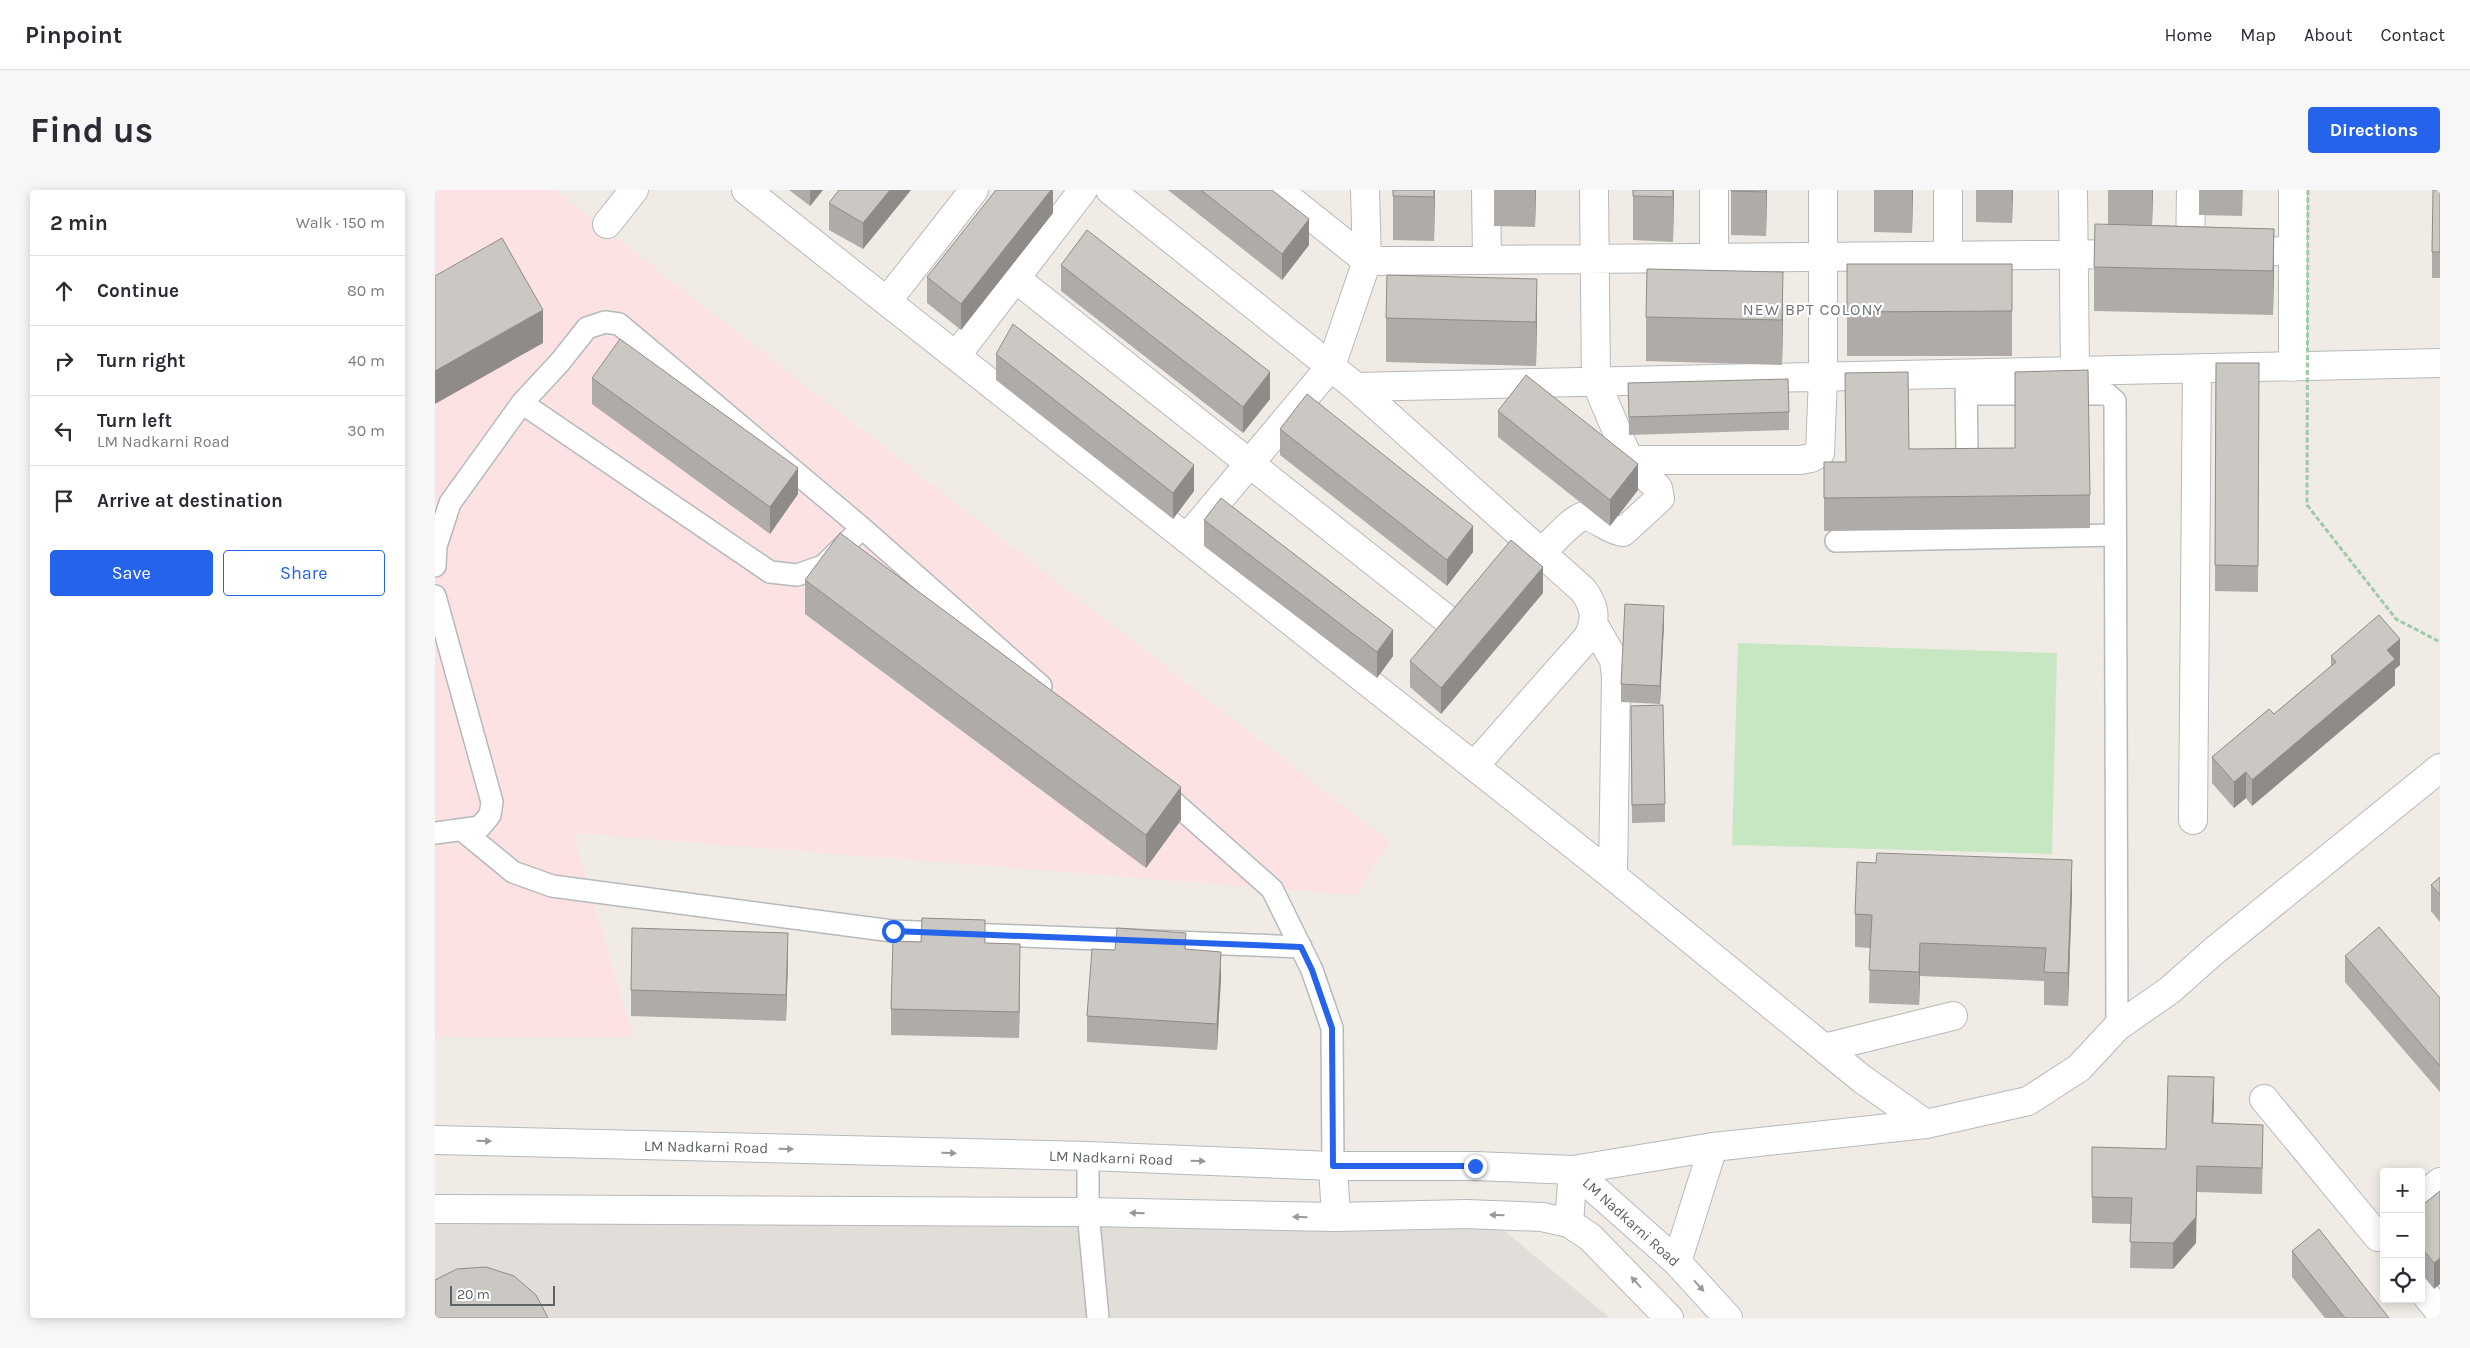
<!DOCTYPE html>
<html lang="en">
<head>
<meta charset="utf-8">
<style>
	body { margin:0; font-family:Karla,sans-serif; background:#f7f7f7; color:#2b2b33 }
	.controls { position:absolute; right:15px; bottom:15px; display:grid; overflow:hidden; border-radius:5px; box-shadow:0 2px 12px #0003 }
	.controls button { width:45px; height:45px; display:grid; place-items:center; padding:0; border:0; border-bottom:1px solid #e1e1e2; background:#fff; color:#2b2b33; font:25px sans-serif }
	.scale { position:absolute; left:15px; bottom:12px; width:105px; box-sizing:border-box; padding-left:5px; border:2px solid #5d6266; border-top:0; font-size:14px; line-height:18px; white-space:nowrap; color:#5d6266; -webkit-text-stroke:4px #fff; paint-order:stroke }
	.stop { position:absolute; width:15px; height:15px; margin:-11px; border:4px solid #2563eb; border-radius:50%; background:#fff }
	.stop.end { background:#2563eb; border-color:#fff; box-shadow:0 1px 5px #0008 }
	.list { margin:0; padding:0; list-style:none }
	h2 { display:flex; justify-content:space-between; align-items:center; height:65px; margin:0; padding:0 20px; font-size:21px }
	h2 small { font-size:16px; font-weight:400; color:#7c7c81 }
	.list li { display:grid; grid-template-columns:32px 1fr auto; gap:15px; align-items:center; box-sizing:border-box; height:70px; padding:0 20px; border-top:1px solid #e1e1e2 }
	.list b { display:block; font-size:19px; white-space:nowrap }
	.list p { margin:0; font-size:16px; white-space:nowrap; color:#7c7c81 }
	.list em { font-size:16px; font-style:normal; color:#7c7c81 }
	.actions { display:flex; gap:10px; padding:15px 20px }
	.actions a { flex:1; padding:11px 0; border:1px solid #2563eb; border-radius:5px; text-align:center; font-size:18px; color:#2563eb }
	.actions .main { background:#2563eb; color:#fff }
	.icon { flex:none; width:28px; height:28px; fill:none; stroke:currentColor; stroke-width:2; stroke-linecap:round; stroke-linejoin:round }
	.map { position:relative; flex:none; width:2005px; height:1128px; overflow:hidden; border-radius:5px }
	header { display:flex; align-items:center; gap:30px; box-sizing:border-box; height:70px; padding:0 25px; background:#fff; border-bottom:1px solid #e1e1e2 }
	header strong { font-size:24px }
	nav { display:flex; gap:28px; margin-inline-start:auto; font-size:18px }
	.intro { display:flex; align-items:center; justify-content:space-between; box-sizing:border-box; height:120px; padding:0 30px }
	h1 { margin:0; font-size:35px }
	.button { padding:12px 22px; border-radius:5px; background:#2563eb; color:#fff; font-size:18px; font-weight:700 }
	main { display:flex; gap:30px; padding:0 30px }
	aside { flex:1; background:#fff; border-radius:5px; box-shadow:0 2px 12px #0003 }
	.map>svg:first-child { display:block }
</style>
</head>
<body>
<header>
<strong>Pinpoint</strong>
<nav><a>Home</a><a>Map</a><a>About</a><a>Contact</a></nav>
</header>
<div class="intro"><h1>Find us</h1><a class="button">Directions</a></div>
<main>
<aside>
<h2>2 min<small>Walk · 150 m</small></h2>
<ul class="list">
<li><svg class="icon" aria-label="ahead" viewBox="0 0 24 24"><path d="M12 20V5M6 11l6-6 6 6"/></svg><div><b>Continue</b></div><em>80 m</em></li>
<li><svg class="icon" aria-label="right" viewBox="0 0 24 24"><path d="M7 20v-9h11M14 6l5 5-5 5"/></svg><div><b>Turn right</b></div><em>40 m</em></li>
<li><svg class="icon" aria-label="left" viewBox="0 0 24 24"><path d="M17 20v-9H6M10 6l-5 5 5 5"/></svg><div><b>Turn left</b><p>LM Nadkarni Road</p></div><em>30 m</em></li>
<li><svg class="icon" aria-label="arrive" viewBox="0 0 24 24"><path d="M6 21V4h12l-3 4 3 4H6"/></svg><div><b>Arrive at destination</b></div></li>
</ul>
<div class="actions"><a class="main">Save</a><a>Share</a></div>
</aside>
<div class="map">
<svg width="2005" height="1128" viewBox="0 0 2005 1128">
	<rect width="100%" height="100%" fill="#f0ece5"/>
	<!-- industrial -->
	<path fill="#e1deda" d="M 0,1021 L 1067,1039 L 1175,1128 L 0,1128 Z"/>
	<!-- medical -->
	<path fill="#fce2e3" d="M 0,0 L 120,0 L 955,652 L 920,705 L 138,643 L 198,847 L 0,847 Z"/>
	<!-- green -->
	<path fill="#c7e7c2" d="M 1303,453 L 1622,463 L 1617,664 L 1297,655 Z"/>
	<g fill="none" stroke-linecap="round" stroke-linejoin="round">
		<defs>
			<path id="lane" d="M 1531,191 L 1532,260
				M 1532,204 L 1609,204
				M 1637,204 L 1672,204 L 1680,211 L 1682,837
				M 87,213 L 335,382 L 362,385 L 388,376 L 427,338
				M 1401,351 L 1680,345
				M 0,376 L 1,356 L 15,313 L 87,213 L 125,172 L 152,138 L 170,132 L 184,134 L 427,338 L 606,496
				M 0,406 L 57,612 L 55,625 L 45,637 L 0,643
				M 725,600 L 837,699 L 877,780 L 897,838 L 898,976
				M 27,640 L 78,682 L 117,696 L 457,741 L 866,757
				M 653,966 L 653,1022 L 663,1128"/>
			<path id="street" d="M 311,0 L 1178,686 L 1427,889 L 1491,934
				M 675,0 L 921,197 L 1148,400 C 1160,416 1162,429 1153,447 L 1039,576
				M 843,0 L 932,71 L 1697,64
				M 1051,0 L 1052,70
				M 1159,0 L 1161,192 L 1194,270 L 1365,270 L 1376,268 L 1385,263 L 1388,187 L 1388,0
				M 1279,0 L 1279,68
				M 1638,0 L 1640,181
				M 172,34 L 199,0
				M 1802,62 L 1857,61
				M 1755,63 L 1756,0
				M 1513,67 L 1513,0
				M 580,88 L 1014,431
				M 452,111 L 539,0
				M 521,166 L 648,0
				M 1858,177 L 1858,0
				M 921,197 L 2005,173
				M 752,348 L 896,176 L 932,71 L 930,0
				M 1106,363 C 1114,356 1142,323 1152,326 C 1165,330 1174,340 1188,342 L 1225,308 L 1223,298 L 1194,270
				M 1159,435 L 1179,470 L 1181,487 L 1178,686
				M 1758,630 L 1762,179
				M 1389,858 L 1518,826
				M 1829,909 L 1943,1047 L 1949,1042
				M 898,976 L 901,1027
				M 1986,1008 L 2005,992
				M 1134,1033 L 1138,980 L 1278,957 L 1491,934 L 1593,911 L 1644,878 L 1682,837 L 1735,800 L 1779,761 L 2005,578
				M 1242,1072 L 1278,957
				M 1986,1099 L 2005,1122"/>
			<path id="secondary" d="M 0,950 L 653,966 L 898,976 L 1040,976 L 1138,980 L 1242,1072 L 1293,1128
				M 0,1019 L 653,1022 L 901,1027 L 1031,1024 L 1107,1027 L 1134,1033 L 1155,1047 L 1234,1128"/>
		</defs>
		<!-- lane casing -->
		<use href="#lane" stroke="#b6b9bc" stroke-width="24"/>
		<!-- street casing -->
		<use href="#street" stroke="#b6b9bc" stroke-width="30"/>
		<!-- secondary casing -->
		<use href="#secondary" stroke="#b4b9bd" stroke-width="30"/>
		<!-- lane -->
		<use href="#lane" stroke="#fff" stroke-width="21"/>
		<!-- street -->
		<use href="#street" stroke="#fff" stroke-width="28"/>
		<!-- secondary -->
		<use href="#secondary" stroke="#fff" stroke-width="28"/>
		<!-- path-bridge -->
		<path stroke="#9ccba4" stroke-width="3" stroke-dasharray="5 2.5" stroke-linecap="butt" d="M 1873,0 L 1872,315 L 1961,429 L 2005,452"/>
	</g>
	<!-- wall -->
	<path fill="#afaba8" d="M 354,0 L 388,0 L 375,16 Z
		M 404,0 L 476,0 L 428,59 L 394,40 L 394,13 Z
		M 618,0 L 618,23 L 526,140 L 492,113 L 492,87 Z
		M 733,0 L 837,0 L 874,55 L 847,90 Z
		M 958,0 L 1000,0 L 999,51 L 958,50 Z
		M 1059,0 L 1101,0 L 1100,37 L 1059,36 Z
		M 1198,0 L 1239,0 L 1238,52 L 1198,50 Z
		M 1296,0 L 1332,0 L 1331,46 L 1296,45 Z
		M 1439,0 L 1478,0 L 1477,43 L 1439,42 Z
		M 1541,0 L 1578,0 L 1577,33 L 1541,32 Z
		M 1673,0 L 1718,0 L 1717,35 L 1839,39 L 1838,125 L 1659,121 L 1659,77 L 1673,34 Z
		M 1764,0 L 1808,0 L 1807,26 L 1764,25 Z
		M 2005,0 L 2005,88 L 1997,88 L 1997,62 Z
		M 1412,74 L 1577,74 L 1577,166 L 1412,166 Z
		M 626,75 L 835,209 L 808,243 L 626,101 Z
		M 1102,89 L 1101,176 L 951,172 L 951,128 Z
		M 1211,127 L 1348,127 L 1347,175 L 1211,171 Z
		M 561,164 L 759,301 L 738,329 L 561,190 Z
		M 1781,173 L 1824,173 L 1823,402 L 1780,401 Z
		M 157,188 L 363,304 L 335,344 L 157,214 Z
		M 1193,193 L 1354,222 L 1354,240 L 1194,245 Z
		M 1063,221 L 1203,300 L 1175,336 L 1063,247 Z
		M 845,239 L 1038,362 L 1012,396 L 845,265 Z
		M 1474,259 L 1655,305 L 1655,338 L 1389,341 L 1389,272 L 1410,272 Z
		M 769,330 L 958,466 L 942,488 L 769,356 Z
		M 370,390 L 746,630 L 711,678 L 370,424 Z
		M 1108,403 L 1006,524 L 975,497 L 975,471 Z
		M 1229,434 L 1225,514 L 1186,512 L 1186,494 Z
		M 1896,466 L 1965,475 L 1960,479 L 1960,495 L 1817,616 L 1811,608 L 1799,618 L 1777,593 L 1777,567 L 1839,524 L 1896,476 Z
		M 1196,534 L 1230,614 L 1230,632 L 1197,633 Z
		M 2005,687 L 2005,732 L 1996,721 L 1996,695 Z
		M 1637,703 L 1633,816 L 1609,815 L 1609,791 L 1485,786 L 1484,815 L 1434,813 L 1435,758 L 1420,757 L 1420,724 Z
		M 550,753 L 585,780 L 584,848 L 456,845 L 456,819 Z
		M 751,759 L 786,788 L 782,860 L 652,852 L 652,826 L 680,760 Z
		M 1910,766 L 2005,808 L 2005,902 L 1910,792 Z
		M 353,770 L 351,831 L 196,826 L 196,800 Z
		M 1779,913 L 1778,933 L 1828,961 L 1827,1004 L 1762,1002 L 1761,1053 L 1738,1079 L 1695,1078 L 1696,1034 L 1657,1033 L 1657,1007 L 1731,959 Z
		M 2005,1001 L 1999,1099 L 1986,1083 L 1986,1016 Z
		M 1857,1061 L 1954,1128 L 1890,1128 L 1857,1087 Z"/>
	<!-- shaded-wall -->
	<path fill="#8e8b88" d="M 375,0 L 388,0 L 375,16 Z
		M 455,0 L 476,0 L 428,59 L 428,33 Z
		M 616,0 L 618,0 L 618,23 L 526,140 L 526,114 Z
		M 999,0 L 1000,0 L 999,51 Z
		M 1100,0 L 1101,0 L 1100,37 Z
		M 1238,0 L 1239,0 L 1238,52 Z
		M 1331,0 L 1332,0 L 1331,46 Z
		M 1477,0 L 1478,0 L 1477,43 Z
		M 1577,0 L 1578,0 L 1577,33 Z
		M 1717,0 L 1718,0 L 1717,37 Z
		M 874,29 L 874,55 L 847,90 L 847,64 Z
		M 1839,39 L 1839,83 L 1838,125 L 1838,81 Z
		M 1348,82 L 1348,127 L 1347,175 L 1347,130 Z
		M 1102,89 L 1102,133 L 1101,176 L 1101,132 Z
		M 108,120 L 108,153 L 0,214 L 0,181 Z
		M 835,182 L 835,209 L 808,243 L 808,217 Z
		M 1203,274 L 1203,300 L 1175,336 L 1175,310 Z
		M 759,275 L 759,301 L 738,329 L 738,303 Z
		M 363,278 L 363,304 L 335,344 L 335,317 Z
		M 1038,336 L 1038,362 L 1012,396 L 1012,370 Z
		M 1108,377 L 1108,403 L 1006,524 L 1006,498 Z
		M 1229,416 L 1229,434 L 1225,514 L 1225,496 Z
		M 958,440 L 958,466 L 942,488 L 942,462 Z
		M 1965,449 L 1965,475 L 1960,479 L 1960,495 L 1817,616 L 1817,590 L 1952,460 Z
		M 1811,582 L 1811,608 L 1799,618 L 1799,592 Z
		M 746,597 L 746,630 L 711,678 L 711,645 Z
		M 1637,670 L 1637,703 L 1633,816 L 1633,783 Z
		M 353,743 L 353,770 L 351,831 L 351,805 Z
		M 1485,753 L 1485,786 L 1484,815 L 1484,782 Z
		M 585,754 L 585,780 L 584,848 L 584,822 Z
		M 786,762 L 786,788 L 782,860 L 782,834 Z
		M 1779,887 L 1779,913 L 1777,959 L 1777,933 Z
		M 1762,976 L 1761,1053 L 1738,1079 L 1738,1053 Z
		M 2005,1068 L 2005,1094 L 1999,1099 L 1999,1073 Z"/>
	<!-- building -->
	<path fill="#cbc7c3" stroke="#8e8b88" d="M 404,0 L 455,0 L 428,33 L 394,13 Z
		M 561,0 L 616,0 L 526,114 L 492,87 Z
		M 766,0 L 837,0 L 874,29 L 847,64 Z
		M 958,0 L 999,0 L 999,7 L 958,6 Z
		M 1198,0 L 1238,0 L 1238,7 L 1198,6 Z
		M 1296,0 L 1331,0 L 1331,2 L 1296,1 Z
		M 1998,0 L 2005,0 L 2005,62 L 1997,62 Z
		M 1660,34 L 1839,39 L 1838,81 L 1659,77 Z
		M 652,40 L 835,182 L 808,217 L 626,75 Z
		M 67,48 L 108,120 L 0,181 L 0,86 Z
		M 1412,74 L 1577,74 L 1577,121 L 1412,122 Z
		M 1212,79 L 1348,82 L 1347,130 L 1211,127 Z
		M 952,85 L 1102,89 L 1101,132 L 951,128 Z
		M 578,134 L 759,275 L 738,303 L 561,164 Z
		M 185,149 L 363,278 L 335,317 L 157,188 Z
		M 1781,173 L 1824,173 L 1823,376 L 1780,375 Z
		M 1653,180 L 1655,305 L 1389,308 L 1389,272 L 1411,272 L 1410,183 L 1473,182 L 1474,259 L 1580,258 L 1580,182 Z
		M 1091,185 L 1203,274 L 1175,310 L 1063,221 Z
		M 1353,189 L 1354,222 L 1194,227 L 1193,193 Z
		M 872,204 L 1038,336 L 1012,370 L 845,239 Z
		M 786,308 L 958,440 L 942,462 L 769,330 Z
		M 405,343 L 746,597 L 711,645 L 370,390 Z
		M 1076,350 L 1108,377 L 1006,498 L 975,471 Z
		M 1190,414 L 1229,416 L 1225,496 L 1186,494 Z
		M 1944,425 L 1965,449 L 1952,460 L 1960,469 L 1817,590 L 1811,582 L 1799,592 L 1777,567 L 1834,519 L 1839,524 L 1901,472 L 1896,466 Z
		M 1228,515 L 1230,614 L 1197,615 L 1196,516 Z
		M 1442,663 L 1637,670 L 1633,783 L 1609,782 L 1611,758 L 1485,753 L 1484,782 L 1434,780 L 1437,725 L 1420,724 L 1422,672 L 1441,673 Z
		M 2005,687 L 2005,705 L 1996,695 Z
		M 487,728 L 550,730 L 550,753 L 585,754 L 584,822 L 456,819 L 458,751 L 486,752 Z
		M 1944,737 L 2005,808 L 2005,876 L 1910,766 Z
		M 197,738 L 353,743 L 351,805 L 196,800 Z
		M 682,738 L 751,743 L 750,759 L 786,762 L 782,834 L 652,826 L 657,759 L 680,760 Z
		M 1733,886 L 1779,887 L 1777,933 L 1828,935 L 1827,978 L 1762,976 L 1761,1027 L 1738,1053 L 1695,1052 L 1697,1008 L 1657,1007 L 1657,957 L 1731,959 Z
		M 2005,1001 L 2005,1068 L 1999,1073 L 1986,1057 L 1986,1016 Z
		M 1884,1039 L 1954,1128 L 1910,1128 L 1857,1061 Z
		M 51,1077 L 79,1086 L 101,1105 L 113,1128 L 0,1128 L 0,1090 L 22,1079 Z"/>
	<!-- one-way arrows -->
	<defs><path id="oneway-solid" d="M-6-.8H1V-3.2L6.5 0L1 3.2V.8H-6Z" transform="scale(1.25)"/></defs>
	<g fill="#96999c">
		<use href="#oneway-solid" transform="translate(49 951) rotate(1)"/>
		<use href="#oneway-solid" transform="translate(351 959) rotate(1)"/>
		<use href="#oneway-solid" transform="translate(514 963) rotate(1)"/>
		<use href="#oneway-solid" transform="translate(763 971) rotate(2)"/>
		<use href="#oneway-solid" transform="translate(702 1023) rotate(-179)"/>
		<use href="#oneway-solid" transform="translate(1062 1025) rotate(-178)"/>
		<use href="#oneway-solid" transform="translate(865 1027) rotate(-179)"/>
		<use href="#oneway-solid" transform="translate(1201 1092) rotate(-132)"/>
		<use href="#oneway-solid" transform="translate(1264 1096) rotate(48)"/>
	</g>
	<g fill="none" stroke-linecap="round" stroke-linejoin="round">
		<!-- route -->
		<path stroke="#2563eb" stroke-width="6" d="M 458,741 L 866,757 L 877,780 L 897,838 L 898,976 L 1040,976"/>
	</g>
	<g text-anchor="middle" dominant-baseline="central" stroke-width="4.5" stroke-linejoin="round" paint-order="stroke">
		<!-- street labels -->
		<g font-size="15" fill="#5d6266" stroke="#fff">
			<text transform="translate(271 957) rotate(1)">LM Nadkarni Road</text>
			<text transform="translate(676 968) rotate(2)">LM Nadkarni Road</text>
			<text transform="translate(1196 1032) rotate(42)">LM Nadkarni Road</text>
		</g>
		<!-- neighbourhood labels -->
		<g font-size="16" letter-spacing="1" fill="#6e7478" stroke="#fff">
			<text x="1378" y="119">NEW BPT COLONY</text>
		</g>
	</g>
</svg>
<div class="controls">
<button>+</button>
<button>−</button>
<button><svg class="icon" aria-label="locate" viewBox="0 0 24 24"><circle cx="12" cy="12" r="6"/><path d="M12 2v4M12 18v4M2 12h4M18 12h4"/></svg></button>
</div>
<div class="scale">20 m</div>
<div class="stop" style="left:458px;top:741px"></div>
<div class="stop end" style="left:1040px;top:976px"></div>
</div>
</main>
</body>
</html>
